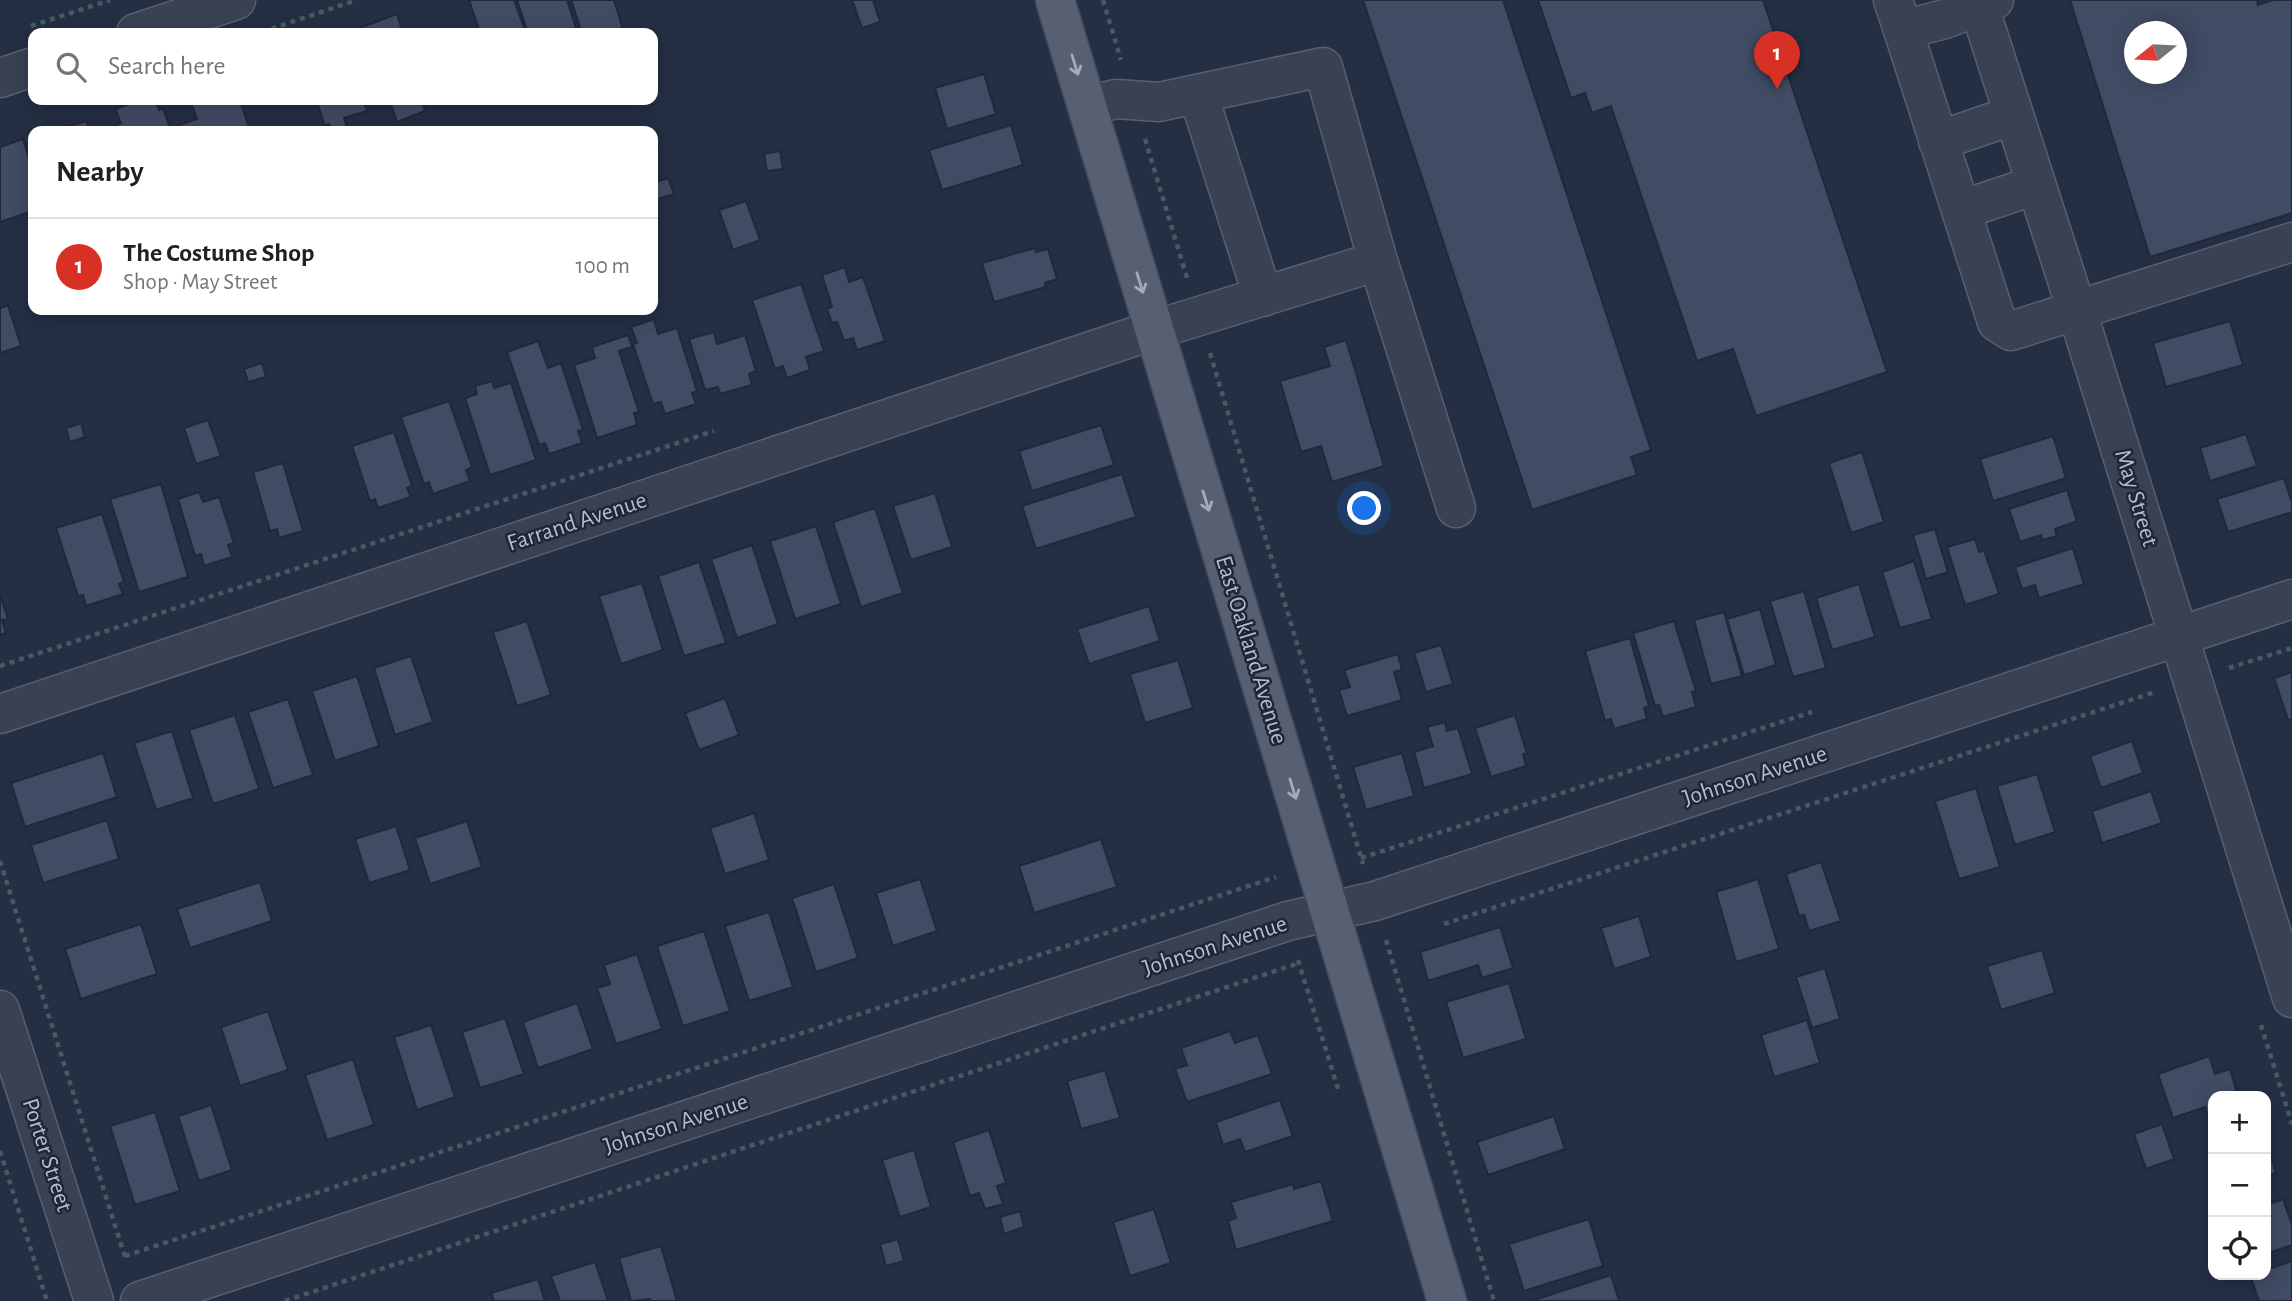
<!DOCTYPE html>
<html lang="en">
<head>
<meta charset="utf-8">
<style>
	body { margin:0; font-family:"Alegreya Sans",sans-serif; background:#f2f2f2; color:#202124 }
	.controls { position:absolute; right:21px; bottom:21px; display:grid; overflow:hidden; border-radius:14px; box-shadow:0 4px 18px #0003 }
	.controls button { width:63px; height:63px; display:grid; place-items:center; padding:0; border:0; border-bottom:2px solid #e0e0e0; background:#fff; color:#202124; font:35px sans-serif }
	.compass { position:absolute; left:2124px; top:21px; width:63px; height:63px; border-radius:50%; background:#fff; box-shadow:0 4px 18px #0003; rotate:252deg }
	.you { position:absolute; left:1365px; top:509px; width:24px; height:24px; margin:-18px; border:5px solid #fff; border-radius:50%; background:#1a73e8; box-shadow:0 0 0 10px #1a73e833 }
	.badge { display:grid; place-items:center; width:46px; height:46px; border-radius:50%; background:#d93025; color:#fff; font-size:23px; font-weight:700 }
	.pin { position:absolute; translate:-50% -58px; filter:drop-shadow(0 2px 4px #0008) }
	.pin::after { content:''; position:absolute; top:37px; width:24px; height:21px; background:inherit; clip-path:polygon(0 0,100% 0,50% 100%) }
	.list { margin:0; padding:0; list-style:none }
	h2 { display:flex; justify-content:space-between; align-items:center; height:91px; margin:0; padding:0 28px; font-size:30px }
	h2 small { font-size:23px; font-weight:400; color:#757577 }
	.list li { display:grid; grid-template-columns:46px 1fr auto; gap:21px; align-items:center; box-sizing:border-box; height:98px; padding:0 28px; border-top:2px solid #e0e0e0 }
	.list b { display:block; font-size:26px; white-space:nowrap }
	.list p { margin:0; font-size:23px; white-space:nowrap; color:#757577 }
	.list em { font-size:23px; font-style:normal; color:#757577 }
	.icon { flex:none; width:38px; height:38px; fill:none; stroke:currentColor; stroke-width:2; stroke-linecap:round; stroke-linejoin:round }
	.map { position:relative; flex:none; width:2292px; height:1301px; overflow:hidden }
	.search { position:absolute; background:#fff; box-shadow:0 4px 18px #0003; left:28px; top:28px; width:630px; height:77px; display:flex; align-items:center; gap:18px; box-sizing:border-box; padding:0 24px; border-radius:14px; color:#757577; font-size:26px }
	.panel { position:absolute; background:#fff; box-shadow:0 4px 18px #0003; left:28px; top:126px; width:630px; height:189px; border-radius:14px }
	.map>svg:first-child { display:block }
</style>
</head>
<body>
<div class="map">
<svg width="2292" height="1301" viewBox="0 0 2292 1301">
	<rect width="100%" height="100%" fill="#242f44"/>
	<!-- building -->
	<path fill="#404b64" stroke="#20283a" stroke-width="2" fill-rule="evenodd" d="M 469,0 L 514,0 L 526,33 L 480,33 Z
		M 517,0 L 567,0 L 577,31 L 528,33 Z
		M 571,0 L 614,0 L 624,33 L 582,33 Z
		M 852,0 L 873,0 L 880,22 L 862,28 Z
		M 1363,0 L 1503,0 L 1651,450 L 1631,457 L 1637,475 L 1532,510 Z
		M 1538,0 L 1763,0 L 1887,372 L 1756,416 L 1733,349 L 1697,361 L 1611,106 L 1592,113 L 1585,93 L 1571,98 Z
		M 2070,0 L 2257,0 L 2258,5 L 2273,0 L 2292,0 L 2292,213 L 2150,257 ZM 2134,32 L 2176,32 L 2176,74 L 2134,74 Z
		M 397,14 L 403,33 L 364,33 L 362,27 Z
		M 984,74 L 996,114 L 947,129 L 935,88 Z
		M 141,100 L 155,100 L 159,110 L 163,108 L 171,131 L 118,131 L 116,125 L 121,123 L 115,109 Z
		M 190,100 L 240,100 L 250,131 L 182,131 L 179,125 L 197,119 Z
		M 316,100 L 363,100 L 367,111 L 344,118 L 347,128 L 332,131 L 329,124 L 325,126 Z
		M 381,100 L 421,100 L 425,111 L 397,122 L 390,102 L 383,104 Z
		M 86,121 L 90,131 L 54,131 Z
		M 1011,125 L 1023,165 L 942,190 L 929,150 Z
		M 23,139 L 33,171 L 33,211 L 0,222 L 0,147 Z
		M 780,151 L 783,169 L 767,171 L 764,154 Z
		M 668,178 L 674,194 L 654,200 L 653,183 Z
		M 746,201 L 760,240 L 733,250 L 719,210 Z
		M 1035,248 L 1036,252 L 1048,249 L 1057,279 L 1045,283 L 1046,287 L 994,302 L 982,263 Z
		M 845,267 L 849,282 L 863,277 L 885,341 L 857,350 L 853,338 L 844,341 L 837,322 L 832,323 L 827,309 L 832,307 L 822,275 Z
		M 801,284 L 824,351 L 806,357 L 810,370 L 787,378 L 783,366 L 775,369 L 752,300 Z
		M 8,305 L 21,346 L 0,353 L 0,308 Z
		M 654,319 L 658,334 L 677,328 L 697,391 L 692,393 L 696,404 L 665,414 L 661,402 L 653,404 L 633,344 L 637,343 L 631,327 Z
		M 2230,321 L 2243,365 L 2166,387 L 2153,343 Z
		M 714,332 L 717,344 L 745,335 L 756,371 L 749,374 L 752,385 L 720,394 L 718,387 L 705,390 L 689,339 Z
		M 628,335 L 632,347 L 619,351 L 639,412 L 634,413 L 637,425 L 597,438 L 574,365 L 595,358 L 592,347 Z
		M 1346,340 L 1384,466 L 1332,482 L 1321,446 L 1301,452 L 1280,381 L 1330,366 L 1324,347 Z
		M 538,341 L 548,368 L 561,363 L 583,430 L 578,431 L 582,443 L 549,454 L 545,443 L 539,445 L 507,352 Z
		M 262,363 L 266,377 L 248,382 L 244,369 Z
		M 492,381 L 494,388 L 511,383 L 536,460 L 490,475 L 465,398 L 477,394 L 475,386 Z
		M 449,401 L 472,467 L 466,470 L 470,481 L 433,494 L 429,482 L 424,484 L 401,417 Z
		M 208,420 L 221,456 L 196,464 L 184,428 Z
		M 81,423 L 85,437 L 70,442 L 66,428 Z
		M 1101,425 L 1114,465 L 1032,491 L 1019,451 Z
		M 394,432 L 412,486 L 407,488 L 411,497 L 378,508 L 375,499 L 370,501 L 352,446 Z
		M 2246,434 L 2257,466 L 2210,481 L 2200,448 Z
		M 2053,436 L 2066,478 L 1993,501 L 1980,459 Z
		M 1862,452 L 1884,522 L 1851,533 L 1829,463 Z
		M 283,463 L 303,531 L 279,538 L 277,529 L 270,531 L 253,472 Z
		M 1122,474 L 1136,517 L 1036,549 L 1022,506 Z
		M 2284,478 L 2292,503 L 2292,512 L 2228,532 L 2217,499 Z
		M 161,484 L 188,577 L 139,592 L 110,499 Z
		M 2067,490 L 2077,521 L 2055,529 L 2057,536 L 2042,540 L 2041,535 L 2020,542 L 2009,509 Z
		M 199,492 L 203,502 L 219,497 L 234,543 L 228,545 L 232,557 L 204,566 L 201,554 L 195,556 L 178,499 Z
		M 935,493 L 952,547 L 911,560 L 893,506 Z
		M 875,508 L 903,593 L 861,607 L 833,522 Z
		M 102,514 L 124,582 L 119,584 L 123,594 L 86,606 L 83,595 L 78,596 L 56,528 Z
		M 816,526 L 841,604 L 795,619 L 770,541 Z
		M 1935,529 L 1948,572 L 1926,579 L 1913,535 Z
		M 1975,539 L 1979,552 L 1984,550 L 1999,594 L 1965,605 L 1947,547 Z
		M 752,545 L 778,624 L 737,638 L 711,559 Z
		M 2073,548 L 2084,584 L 2039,598 L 2035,585 L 2022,589 L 2015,567 Z
		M 1914,561 L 1932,619 L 1900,628 L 1882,572 Z
		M 699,562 L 726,643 L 684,656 L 658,576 Z
		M 642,583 L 663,650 L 621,664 L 599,596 Z
		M 1859,584 L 1875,637 L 1832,650 L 1816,598 Z
		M 1804,591 L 1826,668 L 1793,677 L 1770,601 Z
		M 0,595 L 8,619 L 2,620 L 6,633 L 0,635 Z
		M 1149,606 L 1160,641 L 1089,664 L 1077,629 Z
		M 1760,609 L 1776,665 L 1744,675 L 1727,619 Z
		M 1724,612 L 1742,676 L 1711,684 L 1694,620 Z
		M 527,621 L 551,695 L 517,706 L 493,632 Z
		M 1674,621 L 1696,691 L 1692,692 L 1696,707 L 1663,717 L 1659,705 L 1655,706 L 1633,633 Z
		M 1630,638 L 1649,706 L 1644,708 L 1647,719 L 1614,729 L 1611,719 L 1605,721 L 1585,651 Z
		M 1441,645 L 1453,684 L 1426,692 L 1414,653 Z
		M 1398,654 L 1402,670 L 1394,672 L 1402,700 L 1347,716 L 1339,690 L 1350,687 L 1344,670 Z
		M 411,656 L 433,722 L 395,735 L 374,668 Z
		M 1178,660 L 1193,708 L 1145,723 L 1130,674 Z
		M 2292,672 L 2292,719 L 2288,720 L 2274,678 Z
		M 357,676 L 379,746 L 335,761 L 312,691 Z
		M 725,698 L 739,735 L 699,750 L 685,713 Z
		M 288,699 L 313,775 L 273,788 L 248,712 Z
		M 235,715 L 259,789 L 213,804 L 189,730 Z
		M 1515,715 L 1527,753 L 1523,754 L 1526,766 L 1491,777 L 1475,728 Z
		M 1445,722 L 1447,731 L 1458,728 L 1472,774 L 1424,788 L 1414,752 L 1433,746 L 1427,727 Z
		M 172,731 L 193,798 L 156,810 L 134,743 Z
		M 2132,741 L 2143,773 L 2101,788 L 2090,756 Z
		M 103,753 L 117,797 L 25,827 L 11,783 Z
		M 1402,753 L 1414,796 L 1366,810 L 1353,767 Z
		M 2037,774 L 2055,832 L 2015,845 L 1997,786 Z
		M 1976,788 L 2000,867 L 1959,879 L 1935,801 Z
		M 2151,791 L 2162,823 L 2102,843 L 2092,811 Z
		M 754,813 L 769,860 L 725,874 L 710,828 Z
		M 107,820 L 119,859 L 43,883 L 31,845 Z
		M 467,821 L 482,867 L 430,884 L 415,838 Z
		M 396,826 L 410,870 L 369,883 L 355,839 Z
		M 1101,839 L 1117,887 L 1034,913 L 1019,866 Z
		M 1821,862 L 1841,921 L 1809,931 L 1804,915 L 1799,916 L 1786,874 Z
		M 920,879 L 937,931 L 893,946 L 876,893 Z
		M 1758,879 L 1779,949 L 1736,962 L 1716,892 Z
		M 260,882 L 272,921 L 190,948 L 177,909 Z
		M 834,884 L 858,958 L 816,972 L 792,898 Z
		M 769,912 L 793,987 L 749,1001 L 725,926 Z
		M 1639,916 L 1651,957 L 1614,969 L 1601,928 Z
		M 141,924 L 157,974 L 81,999 L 65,949 Z
		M 1500,927 L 1513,968 L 1482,978 L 1478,965 L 1428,981 L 1420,952 Z
		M 704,931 L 730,1011 L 683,1026 L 657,946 Z
		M 2042,950 L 2055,993 L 2001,1010 L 1987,966 Z
		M 637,954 L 662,1029 L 616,1044 L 597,988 L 610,984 L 604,965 Z
		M 1825,968 L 1840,1019 L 1812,1028 L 1796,977 Z
		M 1509,983 L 1526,1039 L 1463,1058 L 1446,1002 Z
		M 577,1003 L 593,1049 L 538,1068 L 523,1022 Z
		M 268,1011 L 288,1070 L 240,1086 L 221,1027 Z
		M 505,1018 L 524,1074 L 480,1088 L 462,1032 Z
		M 1807,1020 L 1820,1063 L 1774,1077 L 1761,1035 Z
		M 431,1025 L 455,1097 L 417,1110 L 394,1037 Z
		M 1230,1031 L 1235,1043 L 1258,1035 L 1272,1074 L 1187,1102 L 1175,1069 L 1187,1065 L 1181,1048 Z
		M 2209,1056 L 2215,1074 L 2230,1069 L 2238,1096 L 2213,1096 L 2213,1116 L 2208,1118 L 2205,1107 L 2173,1118 L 2158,1074 Z
		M 353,1059 L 374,1125 L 327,1140 L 305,1075 Z
		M 1105,1070 L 1120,1118 L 1081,1129 L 1067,1081 Z
		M 1280,1100 L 1293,1136 L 1245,1152 L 1240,1139 L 1223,1145 L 1216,1122 Z
		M 211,1105 L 232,1170 L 199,1181 L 178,1116 Z
		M 155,1112 L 180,1191 L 135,1205 L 110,1126 Z
		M 1554,1116 L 1565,1149 L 1488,1175 L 1477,1142 Z
		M 2162,1124 L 2174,1159 L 2146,1169 L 2134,1134 Z
		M 989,1130 L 1006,1183 L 997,1186 L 1003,1204 L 985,1209 L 979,1193 L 970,1196 L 953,1142 Z
		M 2266,1140 L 2276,1173 L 2266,1176 Z
		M 914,1150 L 931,1207 L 900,1217 L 882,1160 Z
		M 1321,1181 L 1333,1221 L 1236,1250 L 1228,1221 L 1236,1218 L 1231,1202 L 1293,1184 L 1294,1189 Z
		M 2283,1199 L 2292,1225 L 2292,1245 L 2266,1254 L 2266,1205 Z
		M 1154,1209 L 1171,1263 L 1130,1276 L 1113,1222 Z
		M 1020,1211 L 1024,1227 L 1004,1234 L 1000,1217 Z
		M 1589,1219 L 1603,1266 L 1524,1291 L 1509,1244 Z
		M 898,1239 L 904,1261 L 886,1266 L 880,1244 Z
		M 661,1246 L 677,1301 L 651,1301 L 650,1299 L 631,1301 L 619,1258 Z
		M 2292,1261 L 2292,1301 L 2259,1301 L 2250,1275 L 2266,1275 L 2266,1270 Z
		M 595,1262 L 608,1301 L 560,1301 L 551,1276 Z
		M 1611,1275 L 1619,1301 L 1531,1301 Z
		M 538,1279 L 545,1301 L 494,1301 L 491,1293 Z"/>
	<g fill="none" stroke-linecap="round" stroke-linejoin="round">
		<defs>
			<path id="minor" d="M 1893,0 L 1903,30
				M 1977,0 L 2077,311 L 2292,998
				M 1994,0 L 1945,19 L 1903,30 L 1997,322 L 2011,331 L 2292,242
				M 136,33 L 236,0
				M 0,78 L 33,67
				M 1198,94 L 1263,297
				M 1938,141 L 2014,115
				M 1961,210 L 2036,185
				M 1378,261 L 1456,508
				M 0,714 L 1154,330 L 1378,261 L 1323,67 L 1159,102 L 1116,99 L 1087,106
				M 0,1010 L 94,1301
				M 140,1301 L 1288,921 L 1375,901 L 2292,599"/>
			<path id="major" d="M 1055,0 L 1447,1301"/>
		</defs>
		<!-- minor casing -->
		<use href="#minor" stroke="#575f70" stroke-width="41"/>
		<!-- major casing -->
		<use href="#major" stroke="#434a5c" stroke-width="41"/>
		<!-- path -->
		<path stroke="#455b61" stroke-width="4.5" stroke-dasharray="5 5" stroke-linecap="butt" d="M 1103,0 L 1121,60
			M 31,26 L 110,0
			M 262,32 L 357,0
			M 1145,139 L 1187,278
			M 1210,353 L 1363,864
			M 0,666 L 714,431
			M 2229,668 L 2292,648
			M 1361,858 L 1812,712
			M 0,861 L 125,1257
			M 1444,924 L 2155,692
			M 1386,940 L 1494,1301
			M 1298,960 L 1339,1092
			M 2261,1025 L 2292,1124
			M 0,1151 L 47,1301
			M 125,1256 L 1276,877
			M 285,1301 L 1299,963"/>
		<!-- minor -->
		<use href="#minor" stroke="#394153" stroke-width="38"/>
		<!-- major -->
		<use href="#major" stroke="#576073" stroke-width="38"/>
	</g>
	<!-- one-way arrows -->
	<defs><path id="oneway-shaft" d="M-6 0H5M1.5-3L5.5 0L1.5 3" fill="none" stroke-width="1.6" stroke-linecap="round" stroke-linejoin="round" transform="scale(1.75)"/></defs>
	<g stroke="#a3aabb">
		<use href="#oneway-shaft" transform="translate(1075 65) rotate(73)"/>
		<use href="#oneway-shaft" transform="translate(1140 283) rotate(73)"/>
		<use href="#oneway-shaft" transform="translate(1206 501) rotate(73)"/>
		<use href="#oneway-shaft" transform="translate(1293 789) rotate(73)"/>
	</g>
	<g text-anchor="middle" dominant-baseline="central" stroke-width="5" stroke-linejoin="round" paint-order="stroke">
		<!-- street labels -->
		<g font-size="24" fill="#b6bdcd" stroke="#1e2638">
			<text transform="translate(2136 498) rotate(73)">May Street</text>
			<text transform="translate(577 522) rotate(-18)">Farrand Avenue</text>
			<text transform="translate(1251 650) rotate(73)">East Oakland Avenue</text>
			<text transform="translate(1755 776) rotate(-18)">Johnson Avenue</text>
			<text transform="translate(1215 946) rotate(-18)">Johnson Avenue</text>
			<text transform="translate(676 1124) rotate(-18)">Johnson Avenue</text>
			<text transform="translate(47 1155) rotate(72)">Porter Street</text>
		</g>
	</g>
</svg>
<div class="controls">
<button>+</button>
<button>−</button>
<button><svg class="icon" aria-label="locate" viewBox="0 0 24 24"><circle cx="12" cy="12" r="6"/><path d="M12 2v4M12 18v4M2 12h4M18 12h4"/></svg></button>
</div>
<svg class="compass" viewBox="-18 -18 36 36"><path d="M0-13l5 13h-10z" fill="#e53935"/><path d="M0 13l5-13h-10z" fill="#757577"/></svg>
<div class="you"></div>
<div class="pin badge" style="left:1777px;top:89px">1</div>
<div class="search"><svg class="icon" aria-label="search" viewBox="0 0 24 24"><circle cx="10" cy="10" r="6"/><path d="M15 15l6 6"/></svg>Search here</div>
<section class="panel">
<h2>Nearby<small></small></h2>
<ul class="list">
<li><span class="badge">1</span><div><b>The Costume Shop</b><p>Shop · May Street</p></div><em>100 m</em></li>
</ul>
</section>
</div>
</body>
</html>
